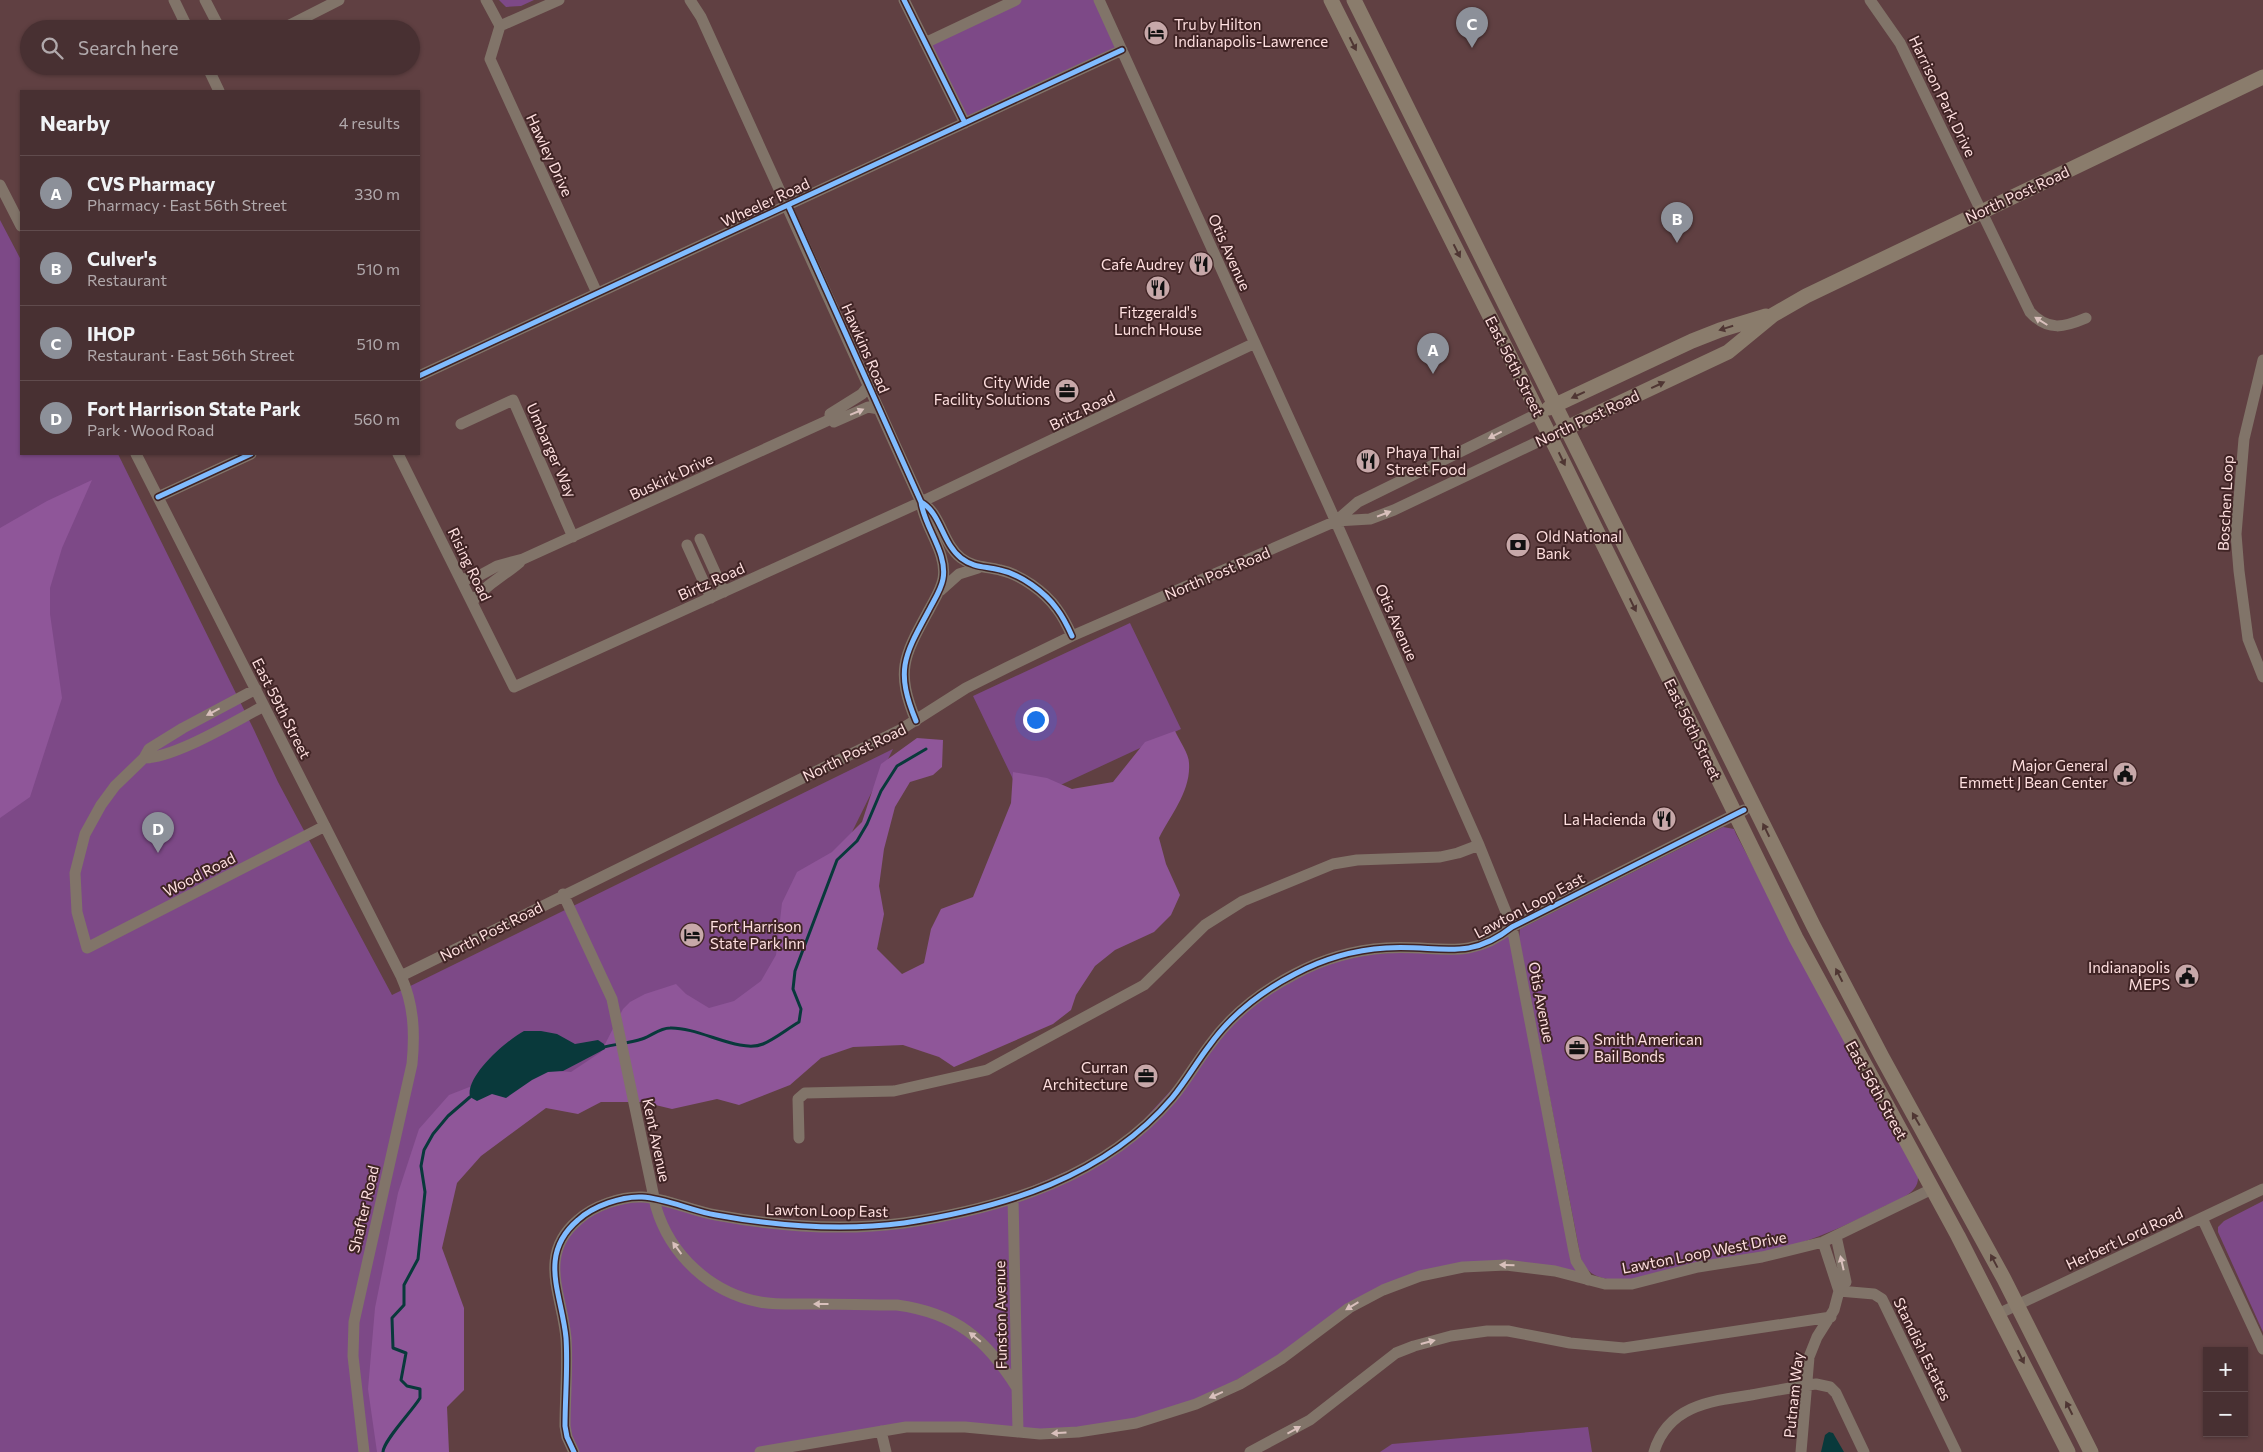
<!DOCTYPE html>
<html lang="en">
<head>
<meta charset="utf-8">
<style>
	body { margin:0; font-family:Commissioner,sans-serif; background:#523c3e; color:#f1f3f6 }
	.controls { position:absolute; right:15px; bottom:15px; display:grid; overflow:hidden; border-radius:0px; box-shadow:0 1px 4px #0004 }
	.controls button { width:45px; height:45px; display:grid; place-items:center; padding:0; border:0; border-bottom:1px solid #604b4d; background:#483032; color:#f1f3f6; font:25px sans-serif }
	.you { position:absolute; left:1035px; top:719px; width:18px; height:18px; margin:-12px; border:4px solid #fff; border-radius:50%; background:#1a73e8; box-shadow:0 0 0 8px #1a73e833 }
	.badge { display:grid; place-items:center; width:32px; height:32px; border-radius:50%; background:#8c9099; color:#fff; font-size:16px; font-weight:700 }
	.pin { position:absolute; translate:-50% -41px; filter:drop-shadow(0 1px 2px #0008) }
	.pin::after { content:''; position:absolute; top:26px; width:18px; height:15px; background:inherit; clip-path:polygon(0 0,100% 0,50% 100%) }
	.list { margin:0; padding:0; list-style:none }
	h2 { display:flex; justify-content:space-between; align-items:center; height:65px; margin:0; padding:0 20px; font-size:21px }
	h2 small { font-size:16px; font-weight:400; color:#b1a9ac }
	.list li { display:grid; grid-template-columns:32px 1fr auto; gap:15px; align-items:center; box-sizing:border-box; height:75px; padding:0 20px; border-top:1px solid #604b4d }
	.list b { display:block; font-size:19px; white-space:nowrap }
	.list p { margin:0; font-size:16px; white-space:nowrap; color:#b1a9ac }
	.list em { font-size:16px; font-style:normal; color:#b1a9ac }
	.icon { flex:none; width:28px; height:28px; fill:none; stroke:currentColor; stroke-width:2; stroke-linecap:round; stroke-linejoin:round }
	.map { position:relative; flex:none; width:2263px; height:1452px; overflow:hidden }
	.search { position:absolute; background:#483032; box-shadow:0 1px 4px #0004; left:20px; top:20px; width:400px; height:55px; display:flex; align-items:center; gap:12px; box-sizing:border-box; padding:0 18px; border-radius:28px; color:#b1a9ac; font-size:19px }
	.panel { position:absolute; background:#483032; box-shadow:0 1px 4px #0004; left:20px; top:90px; width:400px; height:365px; border-radius:0px }
	.map>svg:first-child { display:block }
</style>
</head>
<body>
<div class="map">
<svg width="2263" height="1452" viewBox="0 0 2263 1452">
	<rect width="100%" height="100%" fill="#604042"/>
	<!-- green -->
	<path fill="#7d4987" d="M 499,0 L 534,0 L 521,6 L 506,7 Z
		M 1016,0 L 1099,0 L 1122,50 L 965,123 L 925,43 Z
		M 0,220 L 21,260 L 21,454 L 118,454 L 254,730 L 278,782 L 392,995 L 893,749 L 853,830 L 795,971 L 546,1102 L 469,1161 L 435,1208 L 425,1452 L 0,1452 Z
		M 1130,623 L 1181,729 L 1024,802 L 973,696 Z
		M 1723,827 L 1734,829 L 1736,834 L 1918,1177 C 1919,1194 1896,1201 1883,1207 C 1855,1221 1826,1235 1796,1244 C 1740,1261 1681,1269 1624,1281 C 1605,1279 1589,1279 1581,1259 L 1519,938 L 1520,929 Z
		M 1512,927 L 1573,1247 L 1588,1280 L 1506,1265 L 1401,1282 L 1196,1404 L 1078,1432 L 936,1426 L 760,1452 L 574,1452 L 565,1426 L 566,1372 L 554,1270 L 574,1223 L 633,1197 L 702,1212 L 864,1226 L 991,1204 L 1116,1150 L 1257,997 L 1339,956 L 1461,949 Z
		M 2263,1201 L 2263,1332 L 2218,1232 L 2218,1227 L 2224,1221 Z
		M 1588,1427 L 1592,1452 L 1380,1452 L 1392,1444 Z"/>
	<!-- forest -->
	<path fill="#8f5699" d="M 92,480 L 62,548 L 50,588 L 50,614 L 62,698 L 30,797 L 0,818 L 0,528 L 47,501 Z
		M 1175,731 C 1179,740 1189,754 1189,763 C 1191,791 1171,814 1159,838 L 1166,864 L 1180,895 L 1171,915 L 1154,932 L 1115,950 L 1095,966 L 1076,995 L 1071,1010 L 1053,1024 L 954,1067 L 939,1057 L 903,1045 L 853,1047 L 821,1058 L 790,1085 L 739,1105 L 717,1099 L 672,1109 L 643,1102 L 601,1102 L 578,1114 L 546,1108 L 481,1156 L 457,1183 L 442,1248 L 464,1308 L 464,1390 L 447,1407 L 449,1452 L 377,1452 L 368,1389 L 375,1308 L 398,1193 L 419,1129 L 449,1095 L 495,1077 L 536,1069 L 571,1072 L 601,1052 L 623,1009 L 630,1002 L 645,994 L 676,984 L 686,994 L 709,1008 L 734,1001 L 761,981 L 776,955 L 782,903 L 797,872 L 832,852 L 862,822 L 881,764 L 917,738 L 943,740 L 942,767 L 933,775 L 910,782 L 895,807 L 884,849 L 879,886 L 884,914 L 877,949 L 902,974 L 924,963 L 931,929 L 941,909 L 973,897 L 1011,803 L 1013,772 L 1047,778 L 1072,789 L 1113,782 L 1145,742 Z"/>
	<!-- water -->
	<path fill="#09393b" d="M 524,1031 L 541,1031 L 557,1034 L 575,1044 L 598,1040 L 604,1044 L 605,1049 L 563,1071 L 548,1072 L 532,1080 L 506,1098 L 492,1094 L 477,1101 L 470,1097 C 465,1076 507,1040 524,1031 Z
		M 1829,1432 L 1833,1433 L 1844,1452 L 1821,1452 L 1825,1435 Z"/>
	<g fill="none" stroke-linecap="round" stroke-linejoin="round">
		<!-- stream -->
		<path stroke="#09393b" stroke-width="3" d="M 604,1047 C 617,1044 630,1043 642,1039 C 652,1036 659,1028 670,1028 C 699,1027 740,1054 763,1044 C 775,1039 787,1029 799,1022 L 801,1009 L 793,989 L 795,971 L 837,860 L 857,841 L 867,824 L 881,791 L 897,766 L 926,749
			M 383,1452 C 383,1441 413,1410 420,1398 L 420,1389 L 407,1386 L 401,1380 L 406,1353 L 393,1348 L 392,1318 L 404,1305 L 404,1285 L 418,1259 L 425,1192 L 421,1166 L 424,1150 L 433,1134 L 448,1116 L 470,1097"/>
		<!-- minor -->
		<path stroke="#817469" stroke-width="11" d="M 174,0 L 188,29
			M 205,0 L 220,29
			M 486,0 L 500,26 L 559,0
			M 690,0 L 701,17 L 921,502 C 924,527 948,553 943,579 C 941,590 934,600 929,610 C 904,656 895,670 916,721
			M 904,0 L 965,123
			M 1099,0 L 1328,504 L 1479,845 L 1512,927 L 1573,1247 L 1576,1261 L 1588,1280
			M 1870,0 L 1900,43 L 2030,312 C 2048,332 2065,327 2086,318
			M 500,26 L 490,59 L 597,293
			M 282,29 L 339,0
			M 925,43 L 1016,0
			M 207,66 L 219,91
			M 0,185 L 21,226
			M 2263,360 L 2244,439 L 2236,534 L 2239,571 L 2248,639 L 2263,677
			M 419,376 L 1122,50
			M 869,385 L 862,394 L 830,414 L 830,417 L 834,422 L 868,407 L 879,409
			M 461,424 L 513,400 L 573,537
			M 136,454 L 401,976 C 414,1005 415,1033 412,1064 L 354,1322 L 353,1356 L 364,1452
			M 398,454 L 514,687 L 921,502 L 1255,343
			M 158,497 L 251,454
			M 921,502 C 941,513 942,543 961,558 C 974,568 985,566 1000,570 C 1020,574 1045,592 1057,609 C 1063,617 1068,627 1072,636
			M 1336,521 L 1370,519 L 1394,510 L 1550,436
			M 700,539 L 724,592
			M 687,545 L 711,598
			M 460,579 L 475,578 L 497,566 L 523,559 L 831,419
			M 940,591 L 959,574 L 978,568
			M 472,602 C 485,585 504,576 520,562
			M 256,689 L 183,728 L 149,749 L 144,758 L 115,786 L 101,805 L 85,834 L 75,873 L 77,912 L 87,948 L 325,826
			M 144,758 C 175,758 235,721 264,706
			M 563,894 L 612,999 L 656,1207 C 670,1255 711,1293 760,1302 C 777,1305 795,1304 813,1304 C 841,1304 869,1305 897,1305 C 956,1313 986,1339 1017,1388
			M 401,976 L 900,730 L 966,688 L 1006,668 L 1072,636 L 1336,521 L 1358,502 L 1539,413
			M 799,1138 L 798,1099 L 805,1093 L 894,1091 L 987,1070 L 1144,985 L 1205,925 L 1243,901 L 1333,864 L 1357,860 L 1440,857 L 1458,853 L 1479,845
			M 1013,1198 L 1018,1432
			M 2202,1218 L 2263,1349
			M 1836,1236 L 1846,1282 L 1839,1287
			M 1839,1291 L 1874,1294 L 1882,1299 L 1956,1452
			M 1998,1314 L 2263,1189
			M 881,1431 L 886,1452
			M 574,1452 L 567,1437 L 565,1426 C 565,1397 568,1367 566,1338 C 562,1294 537,1255 578,1220 C 593,1206 622,1196 642,1197 C 665,1198 692,1211 716,1215 C 776,1226 844,1231 904,1223 C 1004,1208 1105,1177 1172,1098 C 1186,1081 1196,1063 1209,1046 C 1231,1015 1262,991 1295,974 C 1323,959 1354,950 1386,948 C 1437,944 1467,963 1512,927 L 1744,810
			M 760,1452 L 906,1427 L 965,1427 L 1040,1434 L 1078,1432 L 1136,1423 L 1196,1404 L 1240,1384 L 1281,1359 L 1349,1308 L 1383,1290 L 1420,1276 L 1463,1267 L 1506,1265 L 1555,1271 L 1605,1284 L 1632,1284 L 1698,1267 L 1762,1257 L 1823,1242 L 1932,1189
			M 1250,1452 L 1310,1420 L 1396,1353 L 1414,1346 L 1451,1336 L 1487,1331 L 1508,1331 L 1570,1343 L 1624,1348 L 1831,1317
			M 1654,1452 C 1668,1406 1710,1401 1751,1395 C 1773,1391 1794,1387 1816,1384 L 1830,1387 L 1836,1393 L 1864,1452
			M 1801,1452 L 1809,1357 L 1817,1337 L 1834,1310 L 1839,1291 L 1823,1242"/>
		<!-- major -->
		<path stroke="#8a7c6c" stroke-width="15" d="M 1331,0 L 1563,462 L 1796,938 L 1958,1236 L 2068,1452
			M 1354,0 L 1813,925 L 1882,1057 L 2004,1279 L 2091,1452
			M 1549,408 L 1692,341 L 1720,330 L 1766,316
			M 1560,431 L 1728,352 L 1773,315 L 1806,296 L 2263,77"/>
		<defs>
			<path id="cycleway" d="M 904,0 L 965,123
				M 788,205 L 921,502 C 924,527 948,553 943,579 C 941,590 934,600 929,610 C 904,656 895,670 916,721
				M 419,376 L 1122,50
				M 158,497 L 251,454
				M 921,502 C 941,513 942,543 961,558 C 974,568 985,566 1000,570 C 1020,574 1045,592 1057,609 C 1063,617 1068,627 1072,636
				M 574,1452 L 567,1437 L 565,1426 C 565,1397 568,1367 566,1338 C 562,1294 537,1255 578,1220 C 593,1206 622,1196 642,1197 C 665,1198 692,1211 716,1215 C 776,1226 844,1231 904,1223 C 1004,1208 1105,1177 1172,1098 C 1186,1081 1196,1063 1209,1046 C 1231,1015 1262,991 1295,974 C 1323,959 1354,950 1386,948 C 1437,944 1467,963 1512,927 L 1744,810"/>
		</defs>
		<!-- cycleway casing -->
		<use href="#cycleway" stroke="#402425" stroke-width="8"/>
		<!-- cycleway -->
		<use href="#cycleway" stroke="#80bcff" stroke-width="5"/>
	</g>
	<!-- one-way arrows -->
	<defs><path id="oneway-solid" d="M-6-.8H1V-3.2L6.5 0L1 3.2V.8H-6Z" transform="scale(1.25)"/></defs>
	<g fill="#4f3633">
		<use href="#oneway-solid" transform="translate(1353 44) rotate(63)"/>
		<use href="#oneway-solid" transform="translate(1457 251) rotate(63)"/>
		<use href="#oneway-solid" transform="translate(1726 328) rotate(163)"/>
		<use href="#oneway-solid" transform="translate(1658 385) rotate(-25)"/>
		<use href="#oneway-solid" transform="translate(1578 395) rotate(155)"/>
		<use href="#oneway-solid" transform="translate(1562 459) rotate(64)"/>
		<use href="#oneway-solid" transform="translate(1633 605) rotate(64)"/>
		<use href="#oneway-solid" transform="translate(1766 830) rotate(-116)"/>
		<use href="#oneway-solid" transform="translate(1839 975) rotate(-117)"/>
		<use href="#oneway-solid" transform="translate(1916 1119) rotate(-120)"/>
		<use href="#oneway-solid" transform="translate(1994 1261) rotate(-118)"/>
		<use href="#oneway-solid" transform="translate(2021 1357) rotate(64)"/>
		<use href="#oneway-solid" transform="translate(2069 1408) rotate(-117)"/>
	</g>
	<g fill="#d9c0bc">
		<use href="#oneway-solid" transform="translate(2041 321) rotate(-148)"/>
		<use href="#oneway-solid" transform="translate(857 412) rotate(-23)"/>
		<use href="#oneway-solid" transform="translate(1495 435) rotate(153)"/>
		<use href="#oneway-solid" transform="translate(1384 514) rotate(-21)"/>
		<use href="#oneway-solid" transform="translate(213 712) rotate(152)"/>
		<use href="#oneway-solid" transform="translate(677 1248) rotate(-126)"/>
		<use href="#oneway-solid" transform="translate(1842 1263) rotate(-103)"/>
		<use href="#oneway-solid" transform="translate(1507 1265) rotate(-179)"/>
		<use href="#oneway-solid" transform="translate(821 1304) rotate(-180)"/>
		<use href="#oneway-solid" transform="translate(1352 1306) rotate(149)"/>
		<use href="#oneway-solid" transform="translate(975 1337) rotate(-141)"/>
		<use href="#oneway-solid" transform="translate(1428 1342) rotate(-15)"/>
		<use href="#oneway-solid" transform="translate(1216 1395) rotate(156)"/>
		<use href="#oneway-solid" transform="translate(1294 1430) rotate(-29)"/>
		<use href="#oneway-solid" transform="translate(1059 1433) rotate(176)"/>
	</g>
	<!-- icons -->
	<defs>
		<symbol id="hotel-disc" viewBox="-11 -11 22 22"><circle r="9.5" fill="#c7a8a9" stroke="#402425"/><path d="M-6-4.5h1.5V1H6V5H4.5V3h-9V5H-6ZM-4 0a1.8 1.8 0 1 1 3.6 0ZM.5 0V-2.5h3Q6-2.5 6 0Z" fill="#111"/></symbol>
		<symbol id="restaurant-disc" viewBox="-11 -11 22 22"><circle r="9.5" fill="#c7a8a9" stroke="#402425"/><path d="M-5-6h1v4h1v-4h1v4h1v-4h1v5L-1.5 .5V6h-2V.5L-5-1ZM5-6V6H3V1.5H1.5Q1.5-4 5-6Z" fill="#111"/></symbol>
		<symbol id="office-disc" viewBox="-11 -11 22 22"><circle r="9.5" fill="#c7a8a9" stroke="#402425"/><path d="M-6-3h4V-5.5h4V-3h4V5H-6ZM-1-4.5V-3h2v-1.5ZM-6 0V1H6V0Z" fill="#111"/></symbol>
		<symbol id="bank-disc" viewBox="-11 -11 22 22"><circle r="9.5" fill="#c7a8a9" stroke="#402425"/><path d="M-6-4H6V4H-6ZM0-2.3a2.3 2.3 0 1 0 0 4.6a2.3 2.3 0 1 0 0-4.6Z" fill="#111"/></symbol>
		<symbol id="civic-disc" viewBox="-11 -11 22 22"><circle r="9.5" fill="#c7a8a9" stroke="#402425"/><path d="M-.6-6.5H3V-4.5H.6V-3L4-1V1h2V6H-6V1h2V-1L-.6-3ZM-1.2 2.5V6h2.4V2.5Z" fill="#111"/></symbol>
	</defs>
	<g fill-rule="evenodd">
		<use href="#hotel-disc" x="1142" y="19" width="28" height="28"/>
		<use href="#restaurant-disc" x="1187" y="250" width="28" height="28"/>
		<use href="#restaurant-disc" x="1144" y="274" width="28" height="28"/>
		<use href="#office-disc" x="1053" y="377" width="28" height="28"/>
		<use href="#restaurant-disc" x="1354" y="447" width="28" height="28"/>
		<use href="#bank-disc" x="1504" y="531" width="28" height="28"/>
		<use href="#civic-disc" x="2111" y="760" width="28" height="28"/>
		<use href="#restaurant-disc" x="1650" y="805" width="28" height="28"/>
		<use href="#hotel-disc" x="678" y="921" width="28" height="28"/>
		<use href="#civic-disc" x="2173" y="962" width="28" height="28"/>
		<use href="#office-disc" x="1563" y="1034" width="28" height="28"/>
		<use href="#office-disc" x="1132" y="1062" width="28" height="28"/>
	</g>
	<g text-anchor="middle" dominant-baseline="central" stroke-width="4" stroke-linejoin="round" paint-order="stroke">
		<!-- poi labels -->
		<g font-size="15" fill="#ffe0e0" stroke="#402425" text-anchor="end">
			<text x="1174" y="24" text-anchor="start">Tru by Hilton<tspan x="1174" dy="17">Indianapolis-Lawrence</tspan></text>
			<text x="1184" y="264">Cafe Audrey</text>
			<text x="1158" y="312" text-anchor="middle">Fitzgerald's<tspan x="1158" dy="17">Lunch House</tspan></text>
			<text x="1050" y="382">City Wide<tspan x="1050" dy="17">Facility Solutions</tspan></text>
			<text x="1386" y="452" text-anchor="start">Phaya Thai<tspan x="1386" dy="17">Street Food</tspan></text>
			<text x="1536" y="536" text-anchor="start">Old National<tspan x="1536" dy="17">Bank</tspan></text>
			<text x="2108" y="765">Major General<tspan x="2108" dy="17">Emmett J Bean Center</tspan></text>
			<text x="1646" y="819">La Hacienda</text>
			<text x="710" y="926" text-anchor="start">Fort Harrison<tspan x="710" dy="17">State Park Inn</tspan></text>
			<text x="2170" y="967">Indianapolis<tspan x="2170" dy="17">MEPS</tspan></text>
			<text x="1594" y="1039" text-anchor="start">Smith American<tspan x="1594" dy="17">Bail Bonds</tspan></text>
			<text x="1128" y="1067">Curran<tspan x="1128" dy="17">Architecture</tspan></text>
		</g>
		<!-- street labels -->
		<g font-size="15" fill="#ffe0e0" stroke="#402425">
			<text transform="translate(1943 96) rotate(64)">Harrison Park Drive</text>
			<text transform="translate(550 155) rotate(65)">Hawley Drive</text>
			<text transform="translate(2017 194) rotate(-25)">North Post Road</text>
			<text transform="translate(765 202) rotate(-25)">Wheeler Road</text>
			<text transform="translate(1230 252) rotate(66)">Otis Avenue</text>
			<text transform="translate(866 348) rotate(66)">Hawkins Road</text>
			<text transform="translate(1515 366) rotate(63)">East 56th Street</text>
			<text transform="translate(1082 410) rotate(-26)">Britz Road</text>
			<text transform="translate(1587 418) rotate(-25)">North Post Road</text>
			<text transform="translate(552 450) rotate(66)">Umbarger Way</text>
			<text transform="translate(671 476) rotate(-25)">Buskirk Drive</text>
			<text transform="translate(2225 503) rotate(-87)">Boschen Loop</text>
			<text transform="translate(470 564) rotate(64)">Rising Road</text>
			<text transform="translate(1217 573) rotate(-23)">North Post Road</text>
			<text transform="translate(711 581) rotate(-24)">Birtz Road</text>
			<text transform="translate(1397 622) rotate(66)">Otis Avenue</text>
			<text transform="translate(282 708) rotate(63)">East 59th Street</text>
			<text transform="translate(1693 729) rotate(64)">East 56th Street</text>
			<text transform="translate(854 752) rotate(-26)">North Post Road</text>
			<text transform="translate(199 874) rotate(-27)">Wood Road</text>
			<text transform="translate(1529 905) rotate(-28)">Lawton Loop East</text>
			<text transform="translate(491 931) rotate(-27)">North Post Road</text>
			<text transform="translate(1542 1002) rotate(79)">Otis Avenue</text>
			<text transform="translate(1877 1090) rotate(61)">East 56th Street</text>
			<text transform="translate(657 1140) rotate(78)">Kent Avenue</text>
			<text transform="translate(363 1209) rotate(-77)">Shafter Road</text>
			<text transform="translate(827 1210) rotate(1)">Lawton Loop East</text>
			<text transform="translate(2124 1238) rotate(-25)">Herbert Lord Road</text>
			<text transform="translate(1704 1252) rotate(-11)">Lawton Loop West Drive</text>
			<text transform="translate(1000 1315) rotate(-91)">Funston Avenue</text>
			<text transform="translate(1923 1349) rotate(64)">Standish Estates</text>
			<text transform="translate(1793 1395) rotate(-84)">Putnam Way</text>
		</g>
	</g>
</svg>
<div class="controls">
<button>+</button>
<button>−</button>
</div>
<div class="you"></div>
<div class="pin badge" style="left:1433px;top:374px">A</div>
<div class="pin badge" style="left:1677px;top:243px">B</div>
<div class="pin badge" style="left:1472px;top:48px">C</div>
<div class="pin badge" style="left:158px;top:853px">D</div>
<div class="search"><svg class="icon" aria-label="search" viewBox="0 0 24 24"><circle cx="10" cy="10" r="6"/><path d="M15 15l6 6"/></svg>Search here</div>
<section class="panel">
<h2>Nearby<small>4 results</small></h2>
<ul class="list">
<li><span class="badge">A</span><div><b>CVS Pharmacy</b><p>Pharmacy · East 56th Street</p></div><em>330 m</em></li>
<li><span class="badge">B</span><div><b>Culver's</b><p>Restaurant</p></div><em>510 m</em></li>
<li><span class="badge">C</span><div><b>IHOP</b><p>Restaurant · East 56th Street</p></div><em>510 m</em></li>
<li><span class="badge">D</span><div><b>Fort Harrison State Park</b><p>Park · Wood Road</p></div><em>560 m</em></li>
</ul>
</section>
</div>
</body>
</html>
